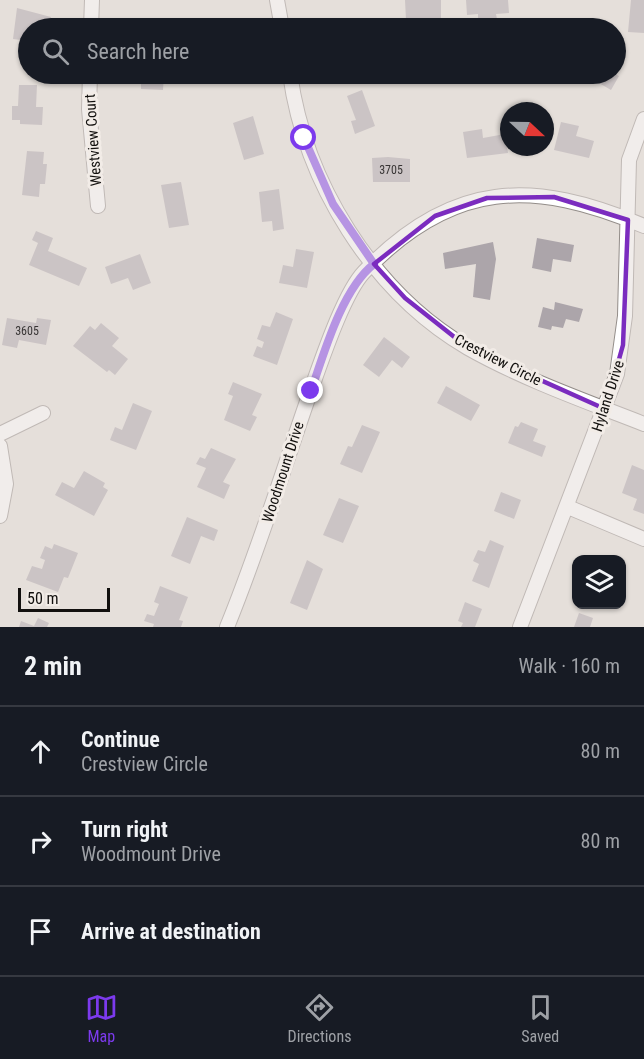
<!DOCTYPE html>
<html lang="en">
<head>
<meta charset="utf-8">
<style>
	body { margin:0; font-family:"Roboto Condensed",sans-serif; background:#242831; color:#f1f3f6 }
	.controls { position:absolute; right:18px; bottom:18px; display:grid; overflow:hidden; border-radius:12px; box-shadow:0 2px 4px #0004 }
	.controls button { width:54px; height:54px; display:grid; place-items:center; padding:0; border:0; border-bottom:2px solid #363941; background:#171b24; color:#f1f3f6; font:30px sans-serif }
	.compass { position:absolute; left:500px; top:102px; width:54px; height:54px; border-radius:50%; background:#171b24; box-shadow:0 2px 4px #0004; rotate:112deg }
	.scale { position:absolute; left:18px; bottom:15px; width:92px; box-sizing:border-box; padding-left:6px; border:3px solid #12100e; border-top:0; font-size:16px; line-height:21px; white-space:nowrap; color:#12100e; -webkit-text-stroke:4px #f2ece7; paint-order:stroke }
	.stop { position:absolute; width:18px; height:18px; margin:-14px; border:4px solid #7c3aed; border-radius:50%; background:#fff }
	.stop.end { background:#7c3aed; border-color:#fff; box-shadow:0 2px 6px #0008 }
	.list { margin:0; padding:0; list-style:none }
	h2 { display:flex; justify-content:space-between; align-items:center; height:78px; margin:0; padding:0 24px; font-size:26px }
	h2 small { font-size:20px; font-weight:400; color:#9ea1a6 }
	.list li { display:grid; grid-template-columns:39px 1fr auto; gap:18px; align-items:center; box-sizing:border-box; height:90px; padding:0 24px; border-top:2px solid #363941 }
	.list b { display:block; font-size:22px; white-space:nowrap }
	.list p { margin:0; font-size:20px; white-space:nowrap; color:#9ea1a6 }
	.list em { font-size:20px; font-style:normal; color:#9ea1a6 }
	.icon { flex:none; width:33px; height:33px; fill:none; stroke:currentColor; stroke-width:2; stroke-linecap:round; stroke-linejoin:round }
	.map { position:relative; flex:none; width:644px; height:627px; overflow:hidden }
	.search { position:absolute; background:#171b24; box-shadow:0 2px 4px #0004; left:18px; right:18px; top:18px; height:66px; display:flex; align-items:center; gap:15px; box-sizing:border-box; padding:0 21px; border-radius:33px; color:#9ea1a6; font-size:22px }
	.sheet { height:348px; background:#171b24 }
	nav { display:flex; justify-content:space-around; align-items:center; box-sizing:border-box; height:84px; border-top:2px solid #363941; background:#171b24; font-size:16px; color:#9ea1a6 }
	nav a { display:grid; justify-items:center; gap:3px }
	nav .on { color:#7c3aed }
	.map>svg:first-child { display:block }
</style>
</head>
<body>
<div class="map">
<svg width="644" height="627" viewBox="0 0 644 627">
	<rect width="100%" height="100%" fill="#e5dfda"/>
	<!-- building -->
	<path fill="#aca5aa" d="M 405,0 L 441,0 L 441,19 L 406,20 Z
		M 466,0 L 508,0 L 509,13 L 496,14 L 497,19 L 478,20 L 478,14 L 467,15 Z
		M 631,0 L 644,0 L 644,33 L 628,32 Z
		M 17,8 L 51,17 L 49,28 L 28,28 L 28,41 L 13,39 Z
		M 215,19 L 225,28 L 206,28 Z
		M 616,52 L 624,57 L 616,73 Z
		M 141,74 L 164,74 L 163,90 L 141,89 Z
		M 595,74 L 615,74 L 619,76 L 611,90 L 592,79 Z
		M 19,85 L 37,85 L 36,107 L 43,107 L 42,125 L 20,124 L 20,120 L 12,120 L 12,106 L 18,106 Z
		M 362,90 L 375,126 L 355,134 L 351,121 L 356,120 L 347,96 Z
		M 253,116 L 264,154 L 244,160 L 233,123 Z
		M 561,122 L 579,126 L 576,136 L 594,141 L 589,158 L 554,150 Z
		M 482,129 L 483,138 L 505,134 L 508,153 L 467,158 L 463,132 Z
		M 27,151 L 44,152 L 43,164 L 47,164 L 45,184 L 40,184 L 39,197 L 22,195 Z
		M 388,157 L 410,159 L 410,182 L 373,182 L 372,158 Z
		M 181,182 L 189,225 L 169,228 L 161,185 Z
		M 279,189 L 284,229 L 273,231 L 272,221 L 262,222 L 259,192 Z
		M 36,231 L 53,238 L 48,251 L 87,268 L 79,286 L 29,265 L 38,243 L 32,240 Z
		M 537,238 L 574,245 L 571,262 L 553,259 L 551,272 L 532,268 Z
		M 493,242 L 496,259 L 490,300 L 473,297 L 476,264 L 445,269 L 443,253 Z
		M 296,249 L 314,252 L 307,288 L 279,283 L 283,265 L 293,267 Z
		M 140,254 L 151,283 L 133,290 L 128,278 L 111,284 L 105,267 Z
		M 555,302 L 583,309 L 579,322 L 566,319 L 563,328 L 552,326 L 551,330 L 538,327 L 543,307 L 554,310 Z
		M 276,312 L 293,319 L 277,365 L 253,356 L 257,346 L 262,348 L 264,342 L 257,339 L 262,325 L 270,327 Z
		M 7,318 L 36,323 L 37,318 L 51,320 L 46,345 L 19,340 L 17,348 L 2,345 Z
		M 101,323 L 119,338 L 112,346 L 128,359 L 115,375 L 109,370 L 107,372 L 73,346 L 90,326 L 95,330 Z
		M 384,337 L 410,357 L 402,368 L 392,360 L 379,377 L 363,365 Z
		M 233,382 L 262,394 L 252,415 L 257,417 L 250,431 L 224,420 L 233,396 L 228,394 Z
		M 446,386 L 480,405 L 471,421 L 437,403 Z
		M 133,403 L 152,411 L 136,450 L 110,440 L 115,427 L 122,430 Z
		M 521,422 L 538,429 L 533,441 L 546,446 L 542,457 L 508,443 L 515,426 L 518,427 Z
		M 362,425 L 380,432 L 362,473 L 340,464 L 348,446 L 352,447 Z
		M 211,448 L 236,459 L 223,482 L 230,485 L 224,499 L 197,487 L 206,468 L 196,464 L 200,457 L 205,459 Z
		M 632,465 L 644,470 L 644,514 L 633,510 L 637,499 L 622,493 Z
		M 84,471 L 105,483 L 103,487 L 108,490 L 94,516 L 55,495 L 62,482 L 74,488 Z
		M 501,492 L 521,500 L 514,519 L 494,511 Z
		M 339,498 L 359,506 L 343,543 L 323,535 Z
		M 187,517 L 218,530 L 214,541 L 201,536 L 190,564 L 171,556 Z
		M 490,540 L 504,546 L 489,588 L 472,581 L 479,564 L 473,561 L 478,550 L 485,552 Z
		M 54,544 L 78,553 L 68,578 L 64,577 L 58,592 L 26,580 L 32,566 L 42,569 L 45,560 L 40,558 L 45,546 L 52,549 Z
		M 307,560 L 323,569 L 307,610 L 290,603 Z
		M 160,586 L 188,597 L 179,620 L 183,621 L 181,627 L 153,627 L 154,624 L 144,621 L 147,614 L 154,616 L 159,604 L 154,602 Z
		M 465,602 L 482,609 L 475,627 L 461,627 L 463,623 L 458,621 Z
		M 579,613 L 593,618 L 590,627 L 574,627 Z
		M 38,618 L 49,623 L 47,627 L 19,627 L 21,621 L 34,626 Z"/>
	<g fill="none" stroke-linecap="round" stroke-linejoin="round">
		<defs>
			<path id="minor" d="M 277,0 L 282,28
				M 91,28 L 92,0
				M 90,74 L 89,109 L 98,206
				M 290,74 C 305,182 372,292 468,348 C 523,379 585,401 644,424
				M 0,434 L 43,413
				M 0,446 L 6,484 L 0,516
				M 568,507 L 644,539
				M 227,627 C 259,549 284,467 312,387 C 322,359 344,293 364,272 C 452,180 533,179 644,226
				M 520,627 L 617,374 L 625,316 L 629,160 L 644,119"/>
		</defs>
		<!-- minor casing -->
		<use href="#minor" stroke="#938d89" stroke-width="16"/>
		<!-- minor -->
		<use href="#minor" stroke="#fff" stroke-width="14"/>
	</g>
	<g fill="none" stroke-linecap="round" stroke-linejoin="round">
		<!-- route -->
		<path stroke="#7c3aed" stroke-width="8" d="M 304,138 L 333,204 L 374,264 C 342,289 324,353 311,391"/>
	</g>
	<!-- marked area -->
	<path d="M0 0H644V627H0ZM 554,197 L 628,220 L 623,345 L 605,409 L 467,347 L 405,298 L 374,264 L 435,216 L 487,198 Z" fill="#e5dfda" fill-opacity=".55" fill-rule="evenodd"/>
	<path fill="none" stroke="#7b2cbf" stroke-width="4.5" stroke-linejoin="round" d="M 554,197 L 628,220 L 623,345 L 605,409 L 467,347 L 405,298 L 374,264 L 435,216 L 487,198 Z"/>
	<g text-anchor="middle" dominant-baseline="central" stroke-width="6" stroke-linejoin="round" paint-order="stroke">
		<!-- number labels -->
		<g font-size="12" fill="#383535">
			<text x="391" y="170">3705</text>
			<text x="27" y="331">3605</text>
		</g>
		<!-- street labels -->
		<g font-size="15" fill="#12100e" stroke="#f2ece7">
			<text transform="translate(93 140) rotate(-94)">Westview Court</text>
			<text transform="translate(498 360) rotate(27)">Crestview Circle</text>
			<text transform="translate(608 396) rotate(-72)">Hyland Drive</text>
			<text transform="translate(283 472) rotate(-72)">Woodmount Drive</text>
		</g>
	</g>
</svg>
<div class="controls">
<button><svg class="icon" aria-label="layers" viewBox="0 0 24 24"><path d="M12 4l9 5-9 5-9-5zM3 14l9 5 9-5"/></svg></button>
</div>
<svg class="compass" viewBox="-18 -18 36 36"><path d="M0-13l5 13h-10z" fill="#e53935"/><path d="M0 13l5-13h-10z" fill="#9ea1a6"/></svg>
<div class="scale">50 m</div>
<div class="stop" style="left:304px;top:138px"></div>
<div class="stop end" style="left:311px;top:391px"></div>
<div class="search"><svg class="icon" aria-label="search" viewBox="0 0 24 24"><circle cx="10" cy="10" r="6"/><path d="M15 15l6 6"/></svg>Search here</div>
</div>
<section class="sheet">
<h2>2 min<small>Walk · 160 m</small></h2>
<ul class="list">
<li><svg class="icon" aria-label="ahead" viewBox="0 0 24 24"><path d="M12 20V5M6 11l6-6 6 6"/></svg><div><b>Continue</b><p>Crestview Circle</p></div><em>80 m</em></li>
<li><svg class="icon" aria-label="right" viewBox="0 0 24 24"><path d="M7 20v-9h11M14 6l5 5-5 5"/></svg><div><b>Turn right</b><p>Woodmount Drive</p></div><em>80 m</em></li>
<li><svg class="icon" aria-label="arrive" viewBox="0 0 24 24"><path d="M6 21V4h12l-3 4 3 4H6"/></svg><div><b>Arrive at destination</b></div></li>
</ul>
</section>
<nav>
<a class="on"><svg class="icon" aria-label="map" viewBox="0 0 24 24"><path d="M3 6l6-2 6 2 6-2v14l-6 2-6-2-6 2zM9 4v14M15 6v14"/></svg>Map</a>
<a><svg class="icon" aria-label="directions" viewBox="0 0 24 24"><path d="M12 3l9 9-9 9-9-9zM9 14v-3h6M13 9l2 2-2 2"/></svg>Directions</a>
<a><svg class="icon" aria-label="saved" viewBox="0 0 24 24"><path d="M7 4h10v16l-5-4-5 4z"/></svg>Saved</a>
</nav>
</body>
</html>
